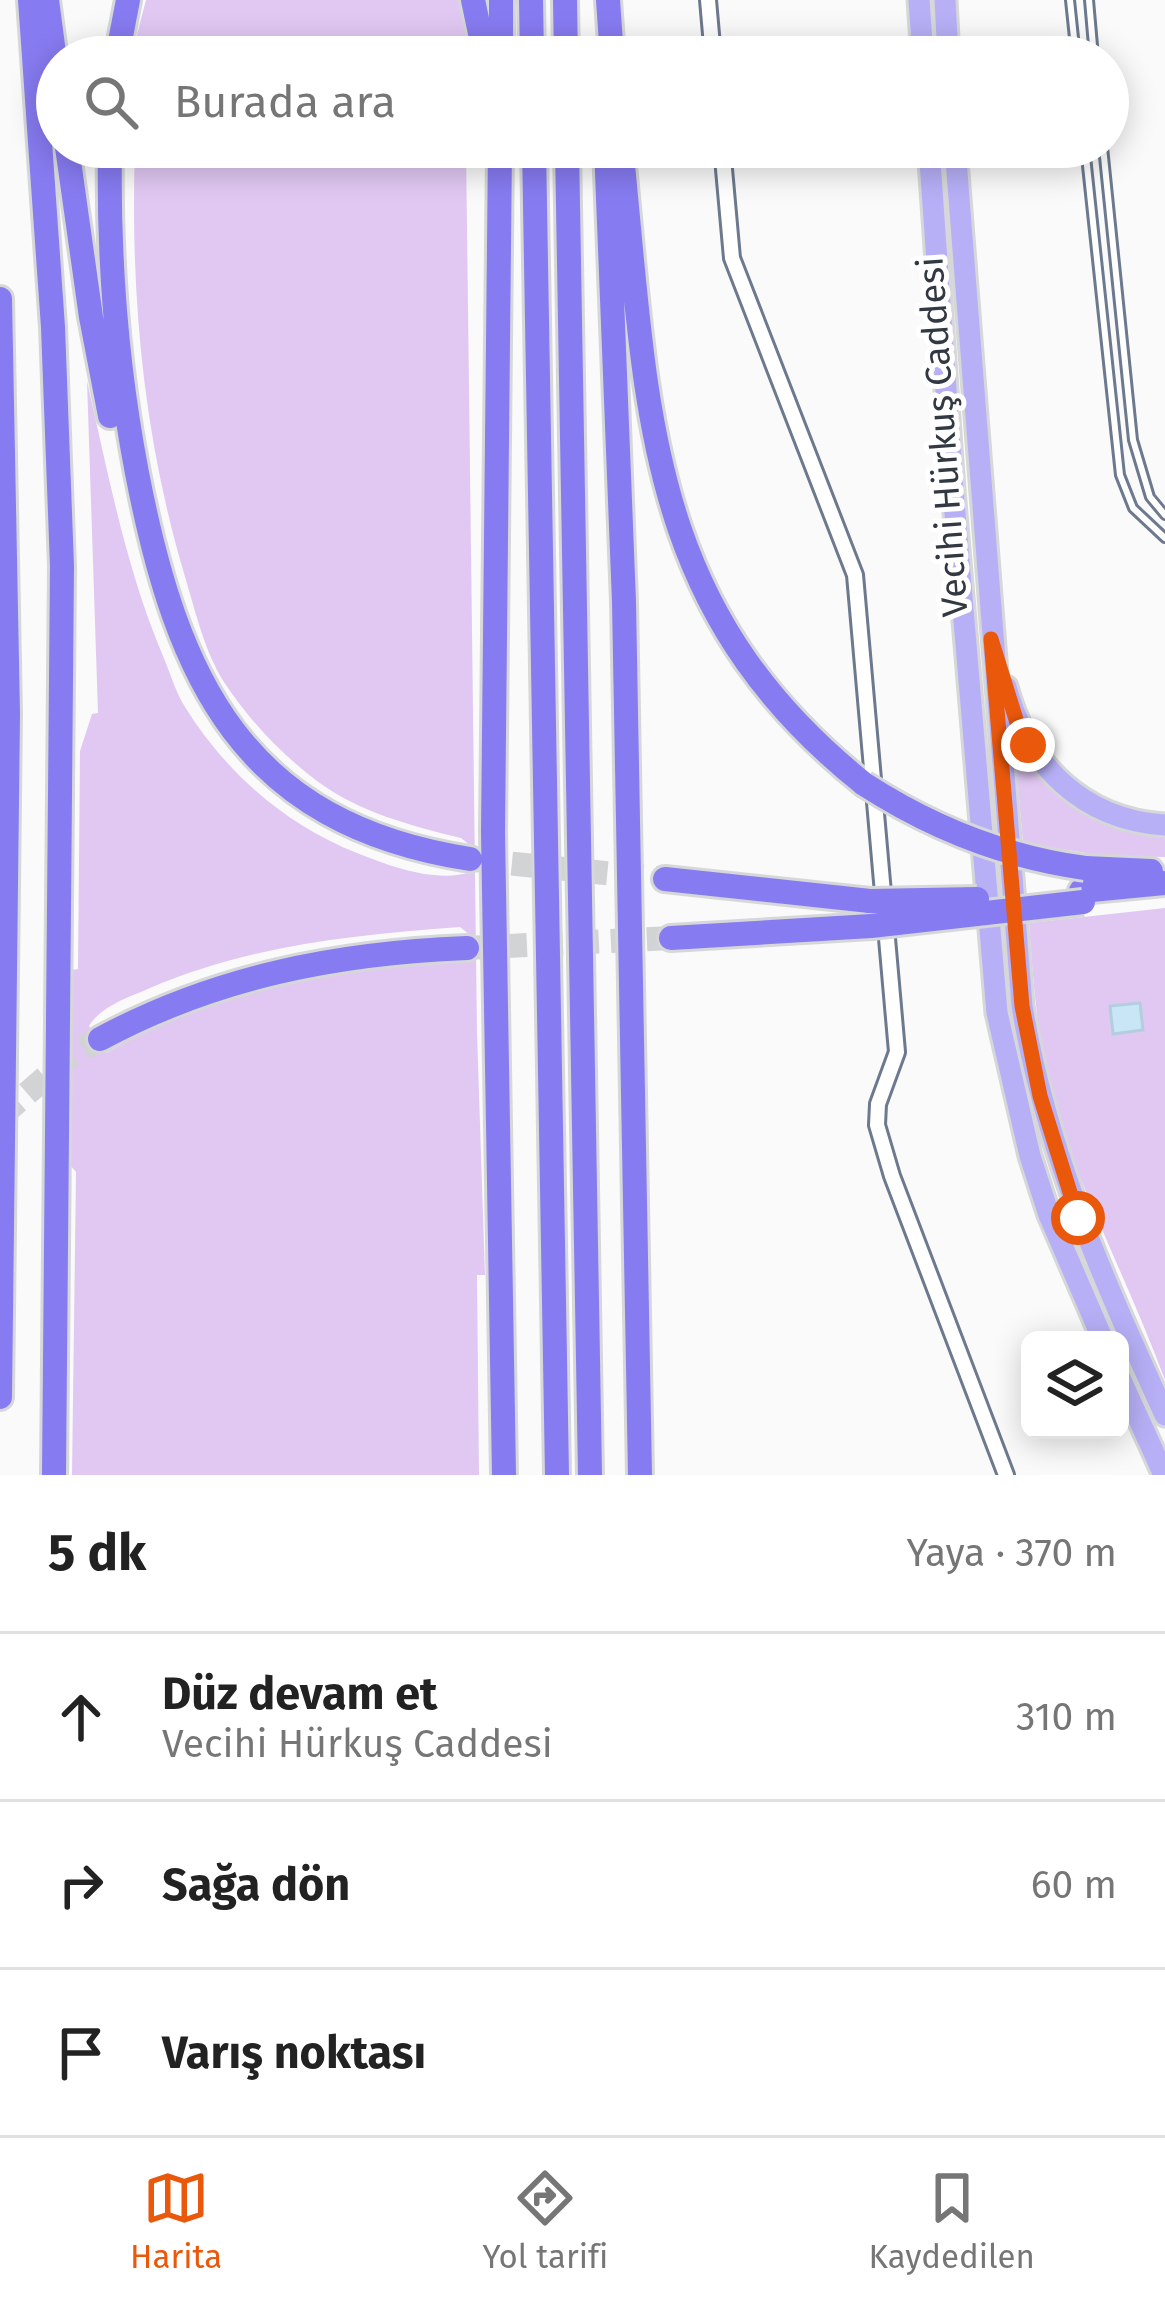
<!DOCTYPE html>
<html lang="tr">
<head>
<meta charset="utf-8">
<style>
	body { margin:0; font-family:"Fira Sans",sans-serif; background:#f6f6f6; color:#222 }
	.controls { position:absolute; right:36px; bottom:36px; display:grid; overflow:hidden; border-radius:18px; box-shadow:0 6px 30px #0003 }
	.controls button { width:108px; height:108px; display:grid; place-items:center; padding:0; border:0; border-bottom:3px solid #e0e0e0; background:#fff; color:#222; font:60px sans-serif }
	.stop { position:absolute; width:36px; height:36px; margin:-27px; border:9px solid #ea580c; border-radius:50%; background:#fff }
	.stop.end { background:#ea580c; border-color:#fff; box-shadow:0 3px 12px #0008 }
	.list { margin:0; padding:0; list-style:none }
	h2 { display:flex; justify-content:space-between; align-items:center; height:156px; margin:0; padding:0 48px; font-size:51px }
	h2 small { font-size:39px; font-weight:400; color:#767676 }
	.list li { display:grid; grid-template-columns:78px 1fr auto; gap:36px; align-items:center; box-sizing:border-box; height:168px; padding:0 48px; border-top:3px solid #e0e0e0 }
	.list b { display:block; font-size:45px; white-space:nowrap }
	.list p { margin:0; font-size:39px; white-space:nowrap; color:#767676 }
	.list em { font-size:39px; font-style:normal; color:#767676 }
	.icon { flex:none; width:66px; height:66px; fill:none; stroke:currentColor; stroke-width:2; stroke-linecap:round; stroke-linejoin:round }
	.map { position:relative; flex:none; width:1165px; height:1475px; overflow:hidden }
	.search { position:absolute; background:#fff; box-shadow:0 6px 30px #0003; left:36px; right:36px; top:36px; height:132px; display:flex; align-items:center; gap:30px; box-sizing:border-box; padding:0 42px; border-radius:66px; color:#767676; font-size:45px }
	.sheet { height:660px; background:#fff }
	nav { display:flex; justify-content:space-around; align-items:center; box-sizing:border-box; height:168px; border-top:3px solid #e0e0e0; background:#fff; font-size:33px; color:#767676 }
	nav a { display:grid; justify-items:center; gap:6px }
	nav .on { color:#ea580c }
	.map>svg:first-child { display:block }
</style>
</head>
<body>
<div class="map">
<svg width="1165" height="1475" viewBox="0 0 1165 1475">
	<rect width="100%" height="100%" fill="#fafafa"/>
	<!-- green -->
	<path fill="#e1c8f3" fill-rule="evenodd" d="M 146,0 L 459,0 L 471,49 L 463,50 L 463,57 L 144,57 L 146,45 L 135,42 Z
		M 135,147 L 466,147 L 477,1033 L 485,1275 L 477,1275 L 479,1475 L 72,1475 L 76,1172 L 70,1165 L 72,970 L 78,969 L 80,751 L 92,714 L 98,713 L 87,381 C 108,473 126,569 163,656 C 170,672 175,691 185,707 C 225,772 286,825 357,853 C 392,867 436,883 471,872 L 471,846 L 461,838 C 412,826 358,812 317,781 C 281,754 249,720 224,682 C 205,652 196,614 186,580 C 143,438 130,294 135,147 ZM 460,927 L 470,935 L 469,953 C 338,972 224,985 106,1053 L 89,1026 C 102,1005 128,998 150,988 C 250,945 353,935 460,927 Z
		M 1014,742 L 1033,768 L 1165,831 L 1165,857 L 1105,856 L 1023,843 Z
		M 1165,908 L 1165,1380 C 1135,1299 1096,1222 1066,1141 C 1040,1071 1034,997 1029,923 Z"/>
	<!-- building -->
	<path fill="#c9e6f6" stroke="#b3cede" stroke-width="3" d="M 1140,1003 L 1143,1030 L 1113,1034 L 1110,1006 Z"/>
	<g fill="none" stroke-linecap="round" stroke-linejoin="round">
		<!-- highway-tunnel -->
		<path stroke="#d2d3d5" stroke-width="24" stroke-dasharray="24 12" stroke-linecap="butt" d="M 476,860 L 665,879
			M 467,948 L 671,938
			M 0,1117 L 69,1057 L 100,1039"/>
		<defs>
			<path id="lane" d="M 1070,0 L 1076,57
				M 1089,0 L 1094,57
				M 1085,147 L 1120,475 L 1133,508 L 1165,538
				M 1103,147 L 1133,440 L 1150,497 L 1165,515"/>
			<path id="street" d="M 708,0 L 713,57
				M 722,147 L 732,258 L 855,575 L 897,1052 L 878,1104 L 877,1125 L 892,1176 L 1006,1475"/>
			<path id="primary" d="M 919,0 L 923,57
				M 945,0 L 948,57
				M 929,147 L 953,490 L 997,1013 L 1030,1156 L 1049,1215 L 1103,1340
				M 955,147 L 1022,1006 C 1046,1152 1104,1281 1165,1415
				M 1006,687 C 1027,764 1082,820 1165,825
				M 1120,1378 L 1164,1475"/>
			<path id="highway" d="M 30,0 L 53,327 L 62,566 L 54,1475
				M 47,0 L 57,76
				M 473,0 L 485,57
				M 531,0 L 532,57
				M 565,0 L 566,57
				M 608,0 L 612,57
				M 117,57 L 128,0
				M 501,57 L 501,0
				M 67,147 L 91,317 L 110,416
				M 110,147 C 108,258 116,364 137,473 C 177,680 243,824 470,859
				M 500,147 L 493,832 L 504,1475
				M 534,147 L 557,1475
				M 567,147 L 590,1475
				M 606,147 L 624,602 L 640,1475
				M 622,155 C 648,412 645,609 864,784
				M 0,299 L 8,714 L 0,1397
				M 1085,868 L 1151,871
				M 665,879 L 870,901
				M 1081,891 L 1165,883
				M 671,938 L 871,926
				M 100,1039 C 215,977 337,953 467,948"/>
		</defs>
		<!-- lane casing -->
		<use href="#lane" stroke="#6c798e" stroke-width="12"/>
		<!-- street casing -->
		<use href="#street" stroke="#6c798e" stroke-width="20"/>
		<!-- primary casing -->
		<use href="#primary" stroke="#d6d7d9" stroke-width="27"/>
		<!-- highway casing -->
		<use href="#highway" stroke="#d6d7d9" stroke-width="30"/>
		<!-- lane -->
		<use href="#lane" stroke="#fff" stroke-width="6"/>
		<!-- street -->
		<use href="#street" stroke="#fff" stroke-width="14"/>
		<!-- primary -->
		<use href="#primary" stroke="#b7b0f7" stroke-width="21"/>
		<!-- highway -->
		<use href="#highway" stroke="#877bf1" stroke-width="24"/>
		<defs>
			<path id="highway-bridge" d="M 864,784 C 932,828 1005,857 1085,868
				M 870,901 L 977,899
				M 871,926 L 1083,902"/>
		</defs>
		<!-- highway-bridge casing -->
		<use href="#highway-bridge" stroke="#d6d7d9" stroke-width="30" stroke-linecap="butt"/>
		<!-- highway-bridge -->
		<use href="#highway-bridge" stroke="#877bf1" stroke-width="24"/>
	</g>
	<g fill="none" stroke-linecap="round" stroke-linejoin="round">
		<!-- route -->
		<path stroke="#ea580c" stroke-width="15" d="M 1028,745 L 1019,729 L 991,639 L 1022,1006 L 1040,1096 L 1078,1218"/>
	</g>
	<g text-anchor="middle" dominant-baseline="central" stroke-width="10" stroke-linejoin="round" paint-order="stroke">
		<!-- street labels -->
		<g font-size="36" fill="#333942" stroke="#fff">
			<text transform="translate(943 437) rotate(-94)">Vecihi Hürkuş Caddesi</text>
		</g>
	</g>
</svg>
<div class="controls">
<button><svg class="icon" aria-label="layers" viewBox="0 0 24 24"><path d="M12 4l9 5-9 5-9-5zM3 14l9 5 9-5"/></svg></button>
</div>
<div class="stop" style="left:1078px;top:1218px"></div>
<div class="stop end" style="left:1028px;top:745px"></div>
<div class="search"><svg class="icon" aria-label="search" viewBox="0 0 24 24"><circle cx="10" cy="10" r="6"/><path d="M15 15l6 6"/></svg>Burada ara</div>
</div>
<section class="sheet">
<h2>5 dk<small>Yaya · 370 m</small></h2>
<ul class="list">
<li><svg class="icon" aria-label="ahead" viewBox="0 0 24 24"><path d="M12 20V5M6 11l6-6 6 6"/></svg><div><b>Düz devam et</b><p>Vecihi Hürkuş Caddesi</p></div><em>310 m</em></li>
<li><svg class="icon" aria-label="right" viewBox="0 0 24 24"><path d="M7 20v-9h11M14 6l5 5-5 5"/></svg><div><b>Sağa dön</b></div><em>60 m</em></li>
<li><svg class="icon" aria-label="arrive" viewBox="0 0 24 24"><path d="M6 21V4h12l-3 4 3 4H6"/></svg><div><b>Varış noktası</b></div></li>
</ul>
</section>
<nav>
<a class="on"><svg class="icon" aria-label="map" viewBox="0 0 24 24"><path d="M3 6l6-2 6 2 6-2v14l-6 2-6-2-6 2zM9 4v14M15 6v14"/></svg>Harita</a>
<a><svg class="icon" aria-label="directions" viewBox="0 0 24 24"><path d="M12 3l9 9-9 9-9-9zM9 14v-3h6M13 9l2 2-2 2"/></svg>Yol tarifi</a>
<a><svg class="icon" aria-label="saved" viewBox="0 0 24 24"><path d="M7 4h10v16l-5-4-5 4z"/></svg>Kaydedilen</a>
</nav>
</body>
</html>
